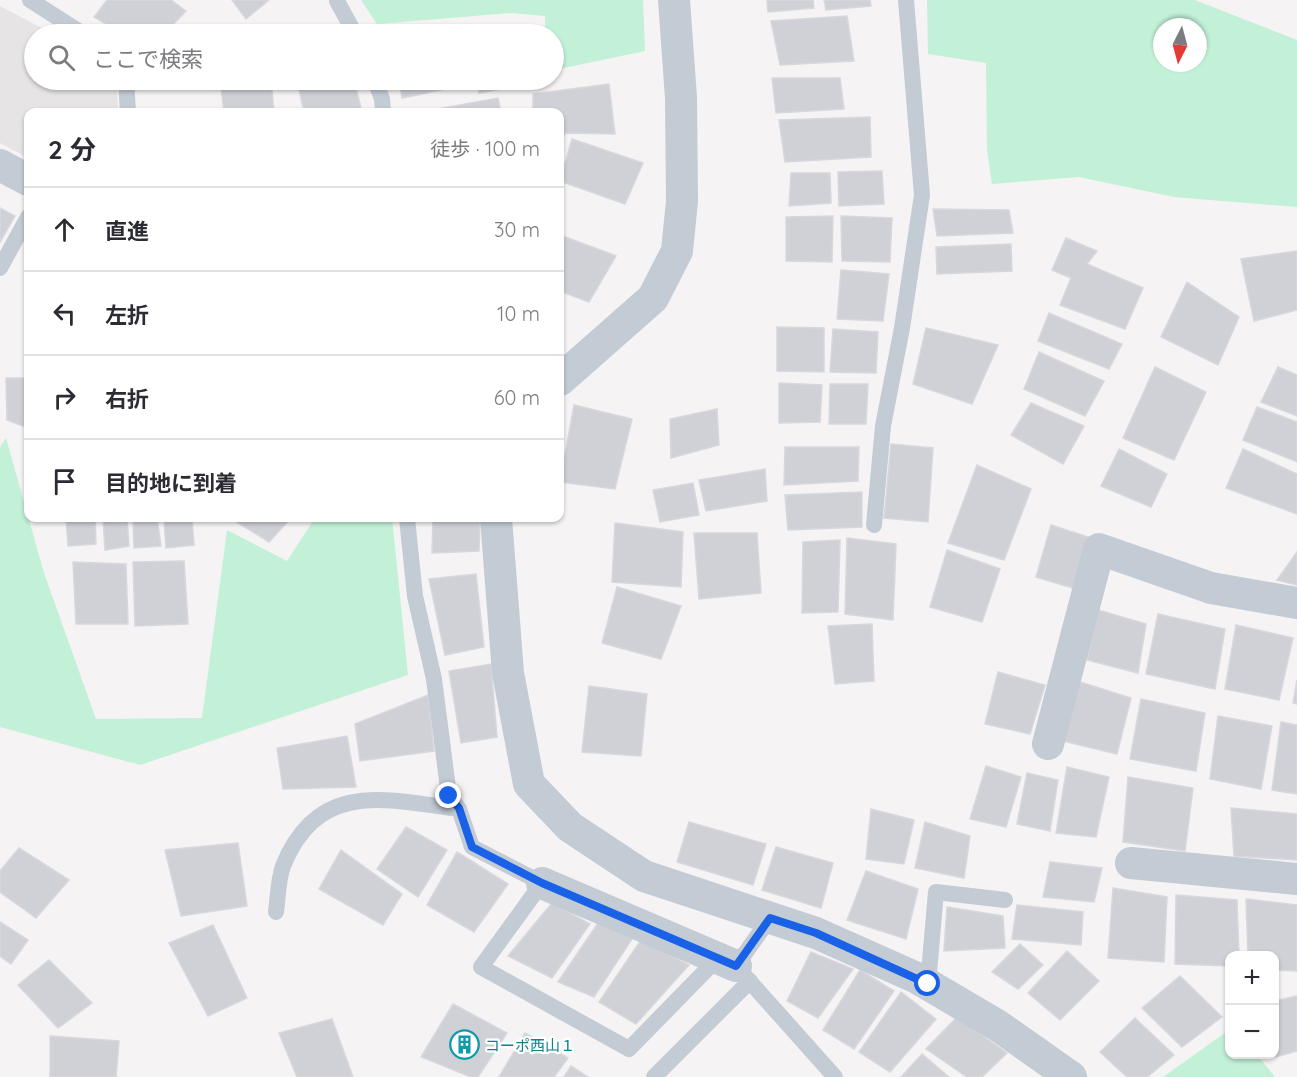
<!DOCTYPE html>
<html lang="ja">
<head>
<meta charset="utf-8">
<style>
	body { margin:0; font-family:Quicksand,"Noto Sans JP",sans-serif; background:#f2f2f3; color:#2b2b33 }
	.controls { position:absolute; right:18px; bottom:18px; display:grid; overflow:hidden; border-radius:12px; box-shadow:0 2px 4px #0004 }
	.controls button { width:54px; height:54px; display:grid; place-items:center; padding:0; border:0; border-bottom:2px solid #e1e1e2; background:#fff; color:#2b2b33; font:30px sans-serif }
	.compass { position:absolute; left:1153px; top:18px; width:54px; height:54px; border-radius:50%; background:#fff; box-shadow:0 2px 4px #0004; rotate:186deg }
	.stop { position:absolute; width:18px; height:18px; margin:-14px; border:4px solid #1962e8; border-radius:50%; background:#fff }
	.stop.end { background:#1962e8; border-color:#fff; box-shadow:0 2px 6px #0008 }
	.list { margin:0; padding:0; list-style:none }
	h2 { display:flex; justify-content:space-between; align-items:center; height:78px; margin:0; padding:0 24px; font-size:26px }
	h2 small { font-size:20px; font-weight:400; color:#7c7c81 }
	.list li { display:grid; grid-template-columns:39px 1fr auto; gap:18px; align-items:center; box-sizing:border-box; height:84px; padding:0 24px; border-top:2px solid #e1e1e2 }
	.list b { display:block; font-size:22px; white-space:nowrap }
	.list em { font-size:20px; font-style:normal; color:#7c7c81 }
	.icon { flex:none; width:33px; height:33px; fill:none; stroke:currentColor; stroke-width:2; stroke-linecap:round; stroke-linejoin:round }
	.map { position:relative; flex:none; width:1297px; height:1077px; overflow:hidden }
	.search { position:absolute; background:#fff; box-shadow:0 2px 4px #0004; left:24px; top:24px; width:540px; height:66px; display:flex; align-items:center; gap:15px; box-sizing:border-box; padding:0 21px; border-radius:33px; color:#7c7c81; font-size:22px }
	.panel { position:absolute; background:#fff; box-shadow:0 2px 4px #0004; left:24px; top:108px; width:540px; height:414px; border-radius:12px }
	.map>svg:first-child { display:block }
</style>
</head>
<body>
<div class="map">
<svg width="1297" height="1077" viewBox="0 0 1297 1077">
	<rect width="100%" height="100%" fill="#f5f3f3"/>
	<!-- education -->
	<path fill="#e6e4e5" d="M 0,6 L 53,34 L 34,34 L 34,80 L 117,80 L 118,112 L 28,112 L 28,158 L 0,143 Z"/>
	<!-- green -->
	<path fill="#c2f1d8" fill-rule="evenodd" d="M 361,0 L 643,0 L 645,51 L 554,70 L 554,34 L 545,34 L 545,16 L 511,13 L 377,24 Z
		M 927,0 L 1195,0 L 1297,40 L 1297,207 L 1174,197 L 1079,177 L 992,184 L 987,150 L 986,63 L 928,54 ZM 1162,27 L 1198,27 L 1198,63 L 1162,63 Z
		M 6,438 L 44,573 L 96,719 L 202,718 L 227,530 L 287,561 L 315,518 L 392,518 L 408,675 L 140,765 L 0,727 L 0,447 Z
		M 1229,1030 L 1230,1054 L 1257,1055 L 1275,1077 L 1163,1077 Z"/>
	<!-- building -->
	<path fill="#cfd1d7" stroke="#d7d8de" stroke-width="1.5" d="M 107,0 L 171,0 L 186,11 L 164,34 L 123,34 L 94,17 Z
		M 232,0 L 269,0 L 246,19 Z
		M 767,0 L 813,0 L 814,8 L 768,12 Z
		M 824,0 L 870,0 L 871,6 L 826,10 Z
		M 847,16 L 854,61 L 780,65 L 771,21 Z
		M 517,31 L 518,34 L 496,34 Z
		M 772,78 L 840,78 L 844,109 L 776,113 Z
		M 220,80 L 271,80 L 274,112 L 224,112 Z
		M 297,80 L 354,80 L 362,112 L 304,112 Z
		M 399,80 L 463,80 L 465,85 L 402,98 Z
		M 477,80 L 531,80 L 532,83 L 479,93 Z
		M 609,84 L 615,134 L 565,133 L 560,146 L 560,112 L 533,112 L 533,94 Z
		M 498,98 L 501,112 L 421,112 Z
		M 870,117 L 871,157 L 785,162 L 779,120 Z
		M 572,139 L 643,163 L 625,204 L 560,181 Z
		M 882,171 L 884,204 L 839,206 L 838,172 Z
		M 791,173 L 830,173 L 831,203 L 789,206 Z
		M 0,208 L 15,216 L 0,242 Z
		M 933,209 L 1009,210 L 1013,233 L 937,236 Z
		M 833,216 L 832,262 L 786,261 L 786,217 Z
		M 841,216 L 892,218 L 890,262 L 842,261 Z
		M 560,235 L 616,256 L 589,302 L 560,291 Z
		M 1066,238 L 1097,251 L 1087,264 L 1143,288 L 1125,329 L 1060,305 L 1071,278 L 1052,270 Z
		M 1011,244 L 1012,271 L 937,274 L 936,247 Z
		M 1297,251 L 1297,310 L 1254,321 L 1241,259 Z
		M 841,270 L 889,274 L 883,321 L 837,319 Z
		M 1187,282 L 1239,317 L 1218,365 L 1161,337 Z
		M 1049,313 L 1122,344 L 1109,369 L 1038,341 Z
		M 777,327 L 824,328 L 824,372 L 777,371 Z
		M 926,328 L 998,345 L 972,404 L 913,384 Z
		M 833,329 L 878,332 L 876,373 L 830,372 Z
		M 1039,352 L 1104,381 L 1085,416 L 1024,389 Z
		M 1155,367 L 1206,392 L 1174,460 L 1123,438 Z
		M 1278,367 L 1297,375 L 1297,416 L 1261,402 Z
		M 6,378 L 28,378 L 28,428 L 7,420 Z
		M 779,383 L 822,385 L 820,422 L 779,423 Z
		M 830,384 L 868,384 L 866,424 L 829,424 Z
		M 1031,403 L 1084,426 L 1063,464 L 1011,435 Z
		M 574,405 L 632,419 L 615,489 L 560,482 Z
		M 1257,407 L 1297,422 L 1297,462 L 1243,440 Z
		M 717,409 L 719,445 L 671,458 L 670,419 Z
		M 891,444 L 933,448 L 928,522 L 884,518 Z
		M 785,447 L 859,447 L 858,481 L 784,485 Z
		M 1119,449 L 1167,474 L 1151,507 L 1101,486 Z
		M 1243,449 L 1297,474 L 1297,514 L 1226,488 Z
		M 977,465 L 1031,489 L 1004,560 L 948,543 Z
		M 765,469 L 767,501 L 706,511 L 699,480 Z
		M 693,483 L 699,515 L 660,522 L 653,490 Z
		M 862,492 L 862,527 L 788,530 L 785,495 Z
		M 66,518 L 95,518 L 96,544 L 68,546 Z
		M 103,518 L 127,518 L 129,546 L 105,550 Z
		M 133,518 L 157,518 L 161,546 L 134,548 Z
		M 164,518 L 192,518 L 194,545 L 166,548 Z
		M 238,518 L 291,518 L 269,542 L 235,521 Z
		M 433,518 L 480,518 L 479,551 L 432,553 Z
		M 615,523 L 683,532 L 681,587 L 612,582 Z
		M 1051,525 L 1094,539 L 1076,589 L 1036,577 Z
		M 694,533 L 757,533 L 761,593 L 699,599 Z
		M 847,538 L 896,544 L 893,620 L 845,614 Z
		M 840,540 L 838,612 L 802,613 L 803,542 Z
		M 947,550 L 1000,569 L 982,622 L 930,607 Z
		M 1297,552 L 1297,585 L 1277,580 Z
		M 184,561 L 188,624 L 135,626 L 133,562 Z
		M 73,562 L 126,564 L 128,624 L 76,624 Z
		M 476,574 L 484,647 L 445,655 L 429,579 Z
		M 617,587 L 681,606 L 661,659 L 602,643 Z
		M 1098,610 L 1146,624 L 1138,673 L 1087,660 Z
		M 1158,614 L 1225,629 L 1215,689 L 1146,674 Z
		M 872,624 L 874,681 L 835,684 L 828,626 Z
		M 1236,625 L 1293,638 L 1279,700 L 1225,689 Z
		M 491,664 L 497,737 L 461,743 L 449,671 Z
		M 998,672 L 1045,685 L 1030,734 L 985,724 Z
		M 1297,680 L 1297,704 L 1293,703 Z
		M 1080,682 L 1131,698 L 1117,754 L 1063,741 Z
		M 589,686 L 647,694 L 641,756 L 582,752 Z
		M 428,695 L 434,751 L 360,761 L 355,724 Z
		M 1141,699 L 1205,713 L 1196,771 L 1130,759 Z
		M 1218,716 L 1272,726 L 1261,789 L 1210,779 Z
		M 1281,722 L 1297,725 L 1297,794 L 1272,790 Z
		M 347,736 L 356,787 L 283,789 L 277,748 Z
		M 986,766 L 1021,777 L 1006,827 L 970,819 Z
		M 1067,767 L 1109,777 L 1096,837 L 1056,833 Z
		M 1027,773 L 1058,780 L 1050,831 L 1017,824 Z
		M 1128,777 L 1193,788 L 1185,851 L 1123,842 Z
		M 1231,808 L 1297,814 L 1297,860 L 1234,856 Z
		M 871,809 L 914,820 L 904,864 L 866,859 Z
		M 689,822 L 766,844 L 753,885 L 677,862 Z
		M 925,822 L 970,836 L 964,878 L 915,868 Z
		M 406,827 L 447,850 L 418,897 L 377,869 Z
		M 238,843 L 247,906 L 181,916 L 165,850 Z
		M 776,847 L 833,863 L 821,908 L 762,890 Z
		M 19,848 L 69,880 L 36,918 L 0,892 L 0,871 Z
		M 341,850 L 402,894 L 383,925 L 319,889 Z
		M 457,852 L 508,884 L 474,932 L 427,905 Z
		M 1050,862 L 1102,868 L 1094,902 L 1043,897 Z
		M 866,871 L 918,889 L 906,939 L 847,920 Z
		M 1113,888 L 1167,897 L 1164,962 L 1108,958 Z
		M 1176,895 L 1237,900 L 1239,956 L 1230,956 L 1230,966 L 1175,964 Z
		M 1246,899 L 1297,905 L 1297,971 L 1274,970 L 1274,956 L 1248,956 Z
		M 552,903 L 590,924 L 552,978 L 508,956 Z
		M 1017,905 L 1083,912 L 1081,945 L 1012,939 Z
		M 947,907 L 1003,916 L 1005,948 L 944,951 Z
		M 600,920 L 632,939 L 594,997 L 558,982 Z
		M 0,922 L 28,940 L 11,964 L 0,956 Z
		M 213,925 L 247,998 L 208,1016 L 169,943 Z
		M 641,940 L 689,965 L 636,1024 L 599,1002 Z
		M 1020,944 L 1043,965 L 1018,989 L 992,972 Z
		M 1067,951 L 1099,981 L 1060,1020 L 1028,993 Z
		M 811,952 L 853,969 L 818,1018 L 787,1001 Z
		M 49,960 L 92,1003 L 58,1028 L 18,985 Z
		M 860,970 L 894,991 L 854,1049 L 823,1030 Z
		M 1180,976 L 1222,1017 L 1182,1047 L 1142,1008 Z
		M 901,992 L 936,1019 L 890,1072 L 859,1052 Z
		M 1297,996 L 1297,1051 L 1276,1057 L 1274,1001 Z
		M 453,1004 L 507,1033 L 478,1077 L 471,1077 L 421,1057 Z
		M 957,1017 L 1007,1053 L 982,1077 L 967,1077 L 926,1049 Z
		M 1135,1018 L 1174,1055 L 1147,1077 L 1127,1077 L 1100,1052 Z
		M 332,1019 L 353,1077 L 297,1077 L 279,1033 Z
		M 525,1033 L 568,1058 L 554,1077 L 499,1077 Z
		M 50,1036 L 119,1041 L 116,1077 L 50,1077 Z
		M 922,1054 L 949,1077 L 901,1077 Z
		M 571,1066 L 588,1077 L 564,1077 Z"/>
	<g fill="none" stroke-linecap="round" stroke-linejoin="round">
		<!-- service -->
		<path stroke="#c3cbd4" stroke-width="16" d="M 30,0 L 83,34
			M 337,1 L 355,34
			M 126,80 L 128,112
			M 375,80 L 382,99 L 383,112
			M 0,268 L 28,217
			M 407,518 L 415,596 L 434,679 L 449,796 L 459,809 L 472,847 L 542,883 L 481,967 L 629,1049 L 718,958
			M 874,525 L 883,426 L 902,328 L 922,195 L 906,0
			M 276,912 C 278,897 278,880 283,866 C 318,780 385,799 459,809
			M 770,918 L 736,966 L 835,1077
			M 928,984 L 936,892 L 1005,900
			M 654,1077 L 750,981"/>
		<!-- minor -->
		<path stroke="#c3cbd4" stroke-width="32" d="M 0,165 L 28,180
			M 560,380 L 653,298 L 677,251 L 682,201 L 681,98 L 674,0
			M 496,518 L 508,673 L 529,784 L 570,827 L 644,876 L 816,933 L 917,978 L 997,1025 L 1071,1077
			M 1048,744 L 1099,549 L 1211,588 L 1297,603
			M 1131,863 L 1297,879
			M 542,883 L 736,966"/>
	</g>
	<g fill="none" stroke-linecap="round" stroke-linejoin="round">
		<!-- route -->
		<path stroke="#1962e8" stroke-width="8" d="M 449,796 L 459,808 L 472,847 L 542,883 L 736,966 L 770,918 L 816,933 L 928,984"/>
	</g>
	<!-- icons -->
	<defs>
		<symbol id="building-ring" viewBox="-11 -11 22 22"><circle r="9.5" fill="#fff" stroke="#0f9aa8" stroke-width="1.5"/><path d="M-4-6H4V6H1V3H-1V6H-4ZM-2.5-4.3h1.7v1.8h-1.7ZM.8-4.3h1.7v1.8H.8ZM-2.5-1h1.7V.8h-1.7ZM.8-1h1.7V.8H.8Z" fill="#0f9aa8"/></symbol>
	</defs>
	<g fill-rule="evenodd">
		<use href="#building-ring" x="448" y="1028" width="33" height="33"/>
	</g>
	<g text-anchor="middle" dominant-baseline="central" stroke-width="4.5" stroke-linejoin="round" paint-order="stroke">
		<!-- culture labels -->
		<g font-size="15" fill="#0d838f" stroke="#fff" text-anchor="start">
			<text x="485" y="1045">コーポ西山１</text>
		</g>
	</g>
</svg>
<div class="controls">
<button>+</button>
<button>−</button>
</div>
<svg class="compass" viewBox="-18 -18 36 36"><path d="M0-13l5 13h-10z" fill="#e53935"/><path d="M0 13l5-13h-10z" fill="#7c7c81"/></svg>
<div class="stop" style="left:928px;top:984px"></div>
<div class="stop end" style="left:449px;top:796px"></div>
<div class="search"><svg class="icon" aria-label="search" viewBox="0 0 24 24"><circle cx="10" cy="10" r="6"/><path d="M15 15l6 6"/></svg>ここで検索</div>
<section class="panel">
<h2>2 分<small>徒歩 · 100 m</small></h2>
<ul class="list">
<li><svg class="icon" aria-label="ahead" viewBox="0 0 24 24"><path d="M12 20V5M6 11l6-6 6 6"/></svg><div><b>直進</b></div><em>30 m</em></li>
<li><svg class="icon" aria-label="left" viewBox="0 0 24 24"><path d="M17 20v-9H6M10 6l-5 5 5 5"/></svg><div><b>左折</b></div><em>10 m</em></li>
<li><svg class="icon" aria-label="right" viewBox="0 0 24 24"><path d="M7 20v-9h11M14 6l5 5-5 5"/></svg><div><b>右折</b></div><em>60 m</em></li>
<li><svg class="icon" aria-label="arrive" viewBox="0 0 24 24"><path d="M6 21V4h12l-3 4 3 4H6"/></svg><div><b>目的地に到着</b></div></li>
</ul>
</section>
</div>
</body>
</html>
